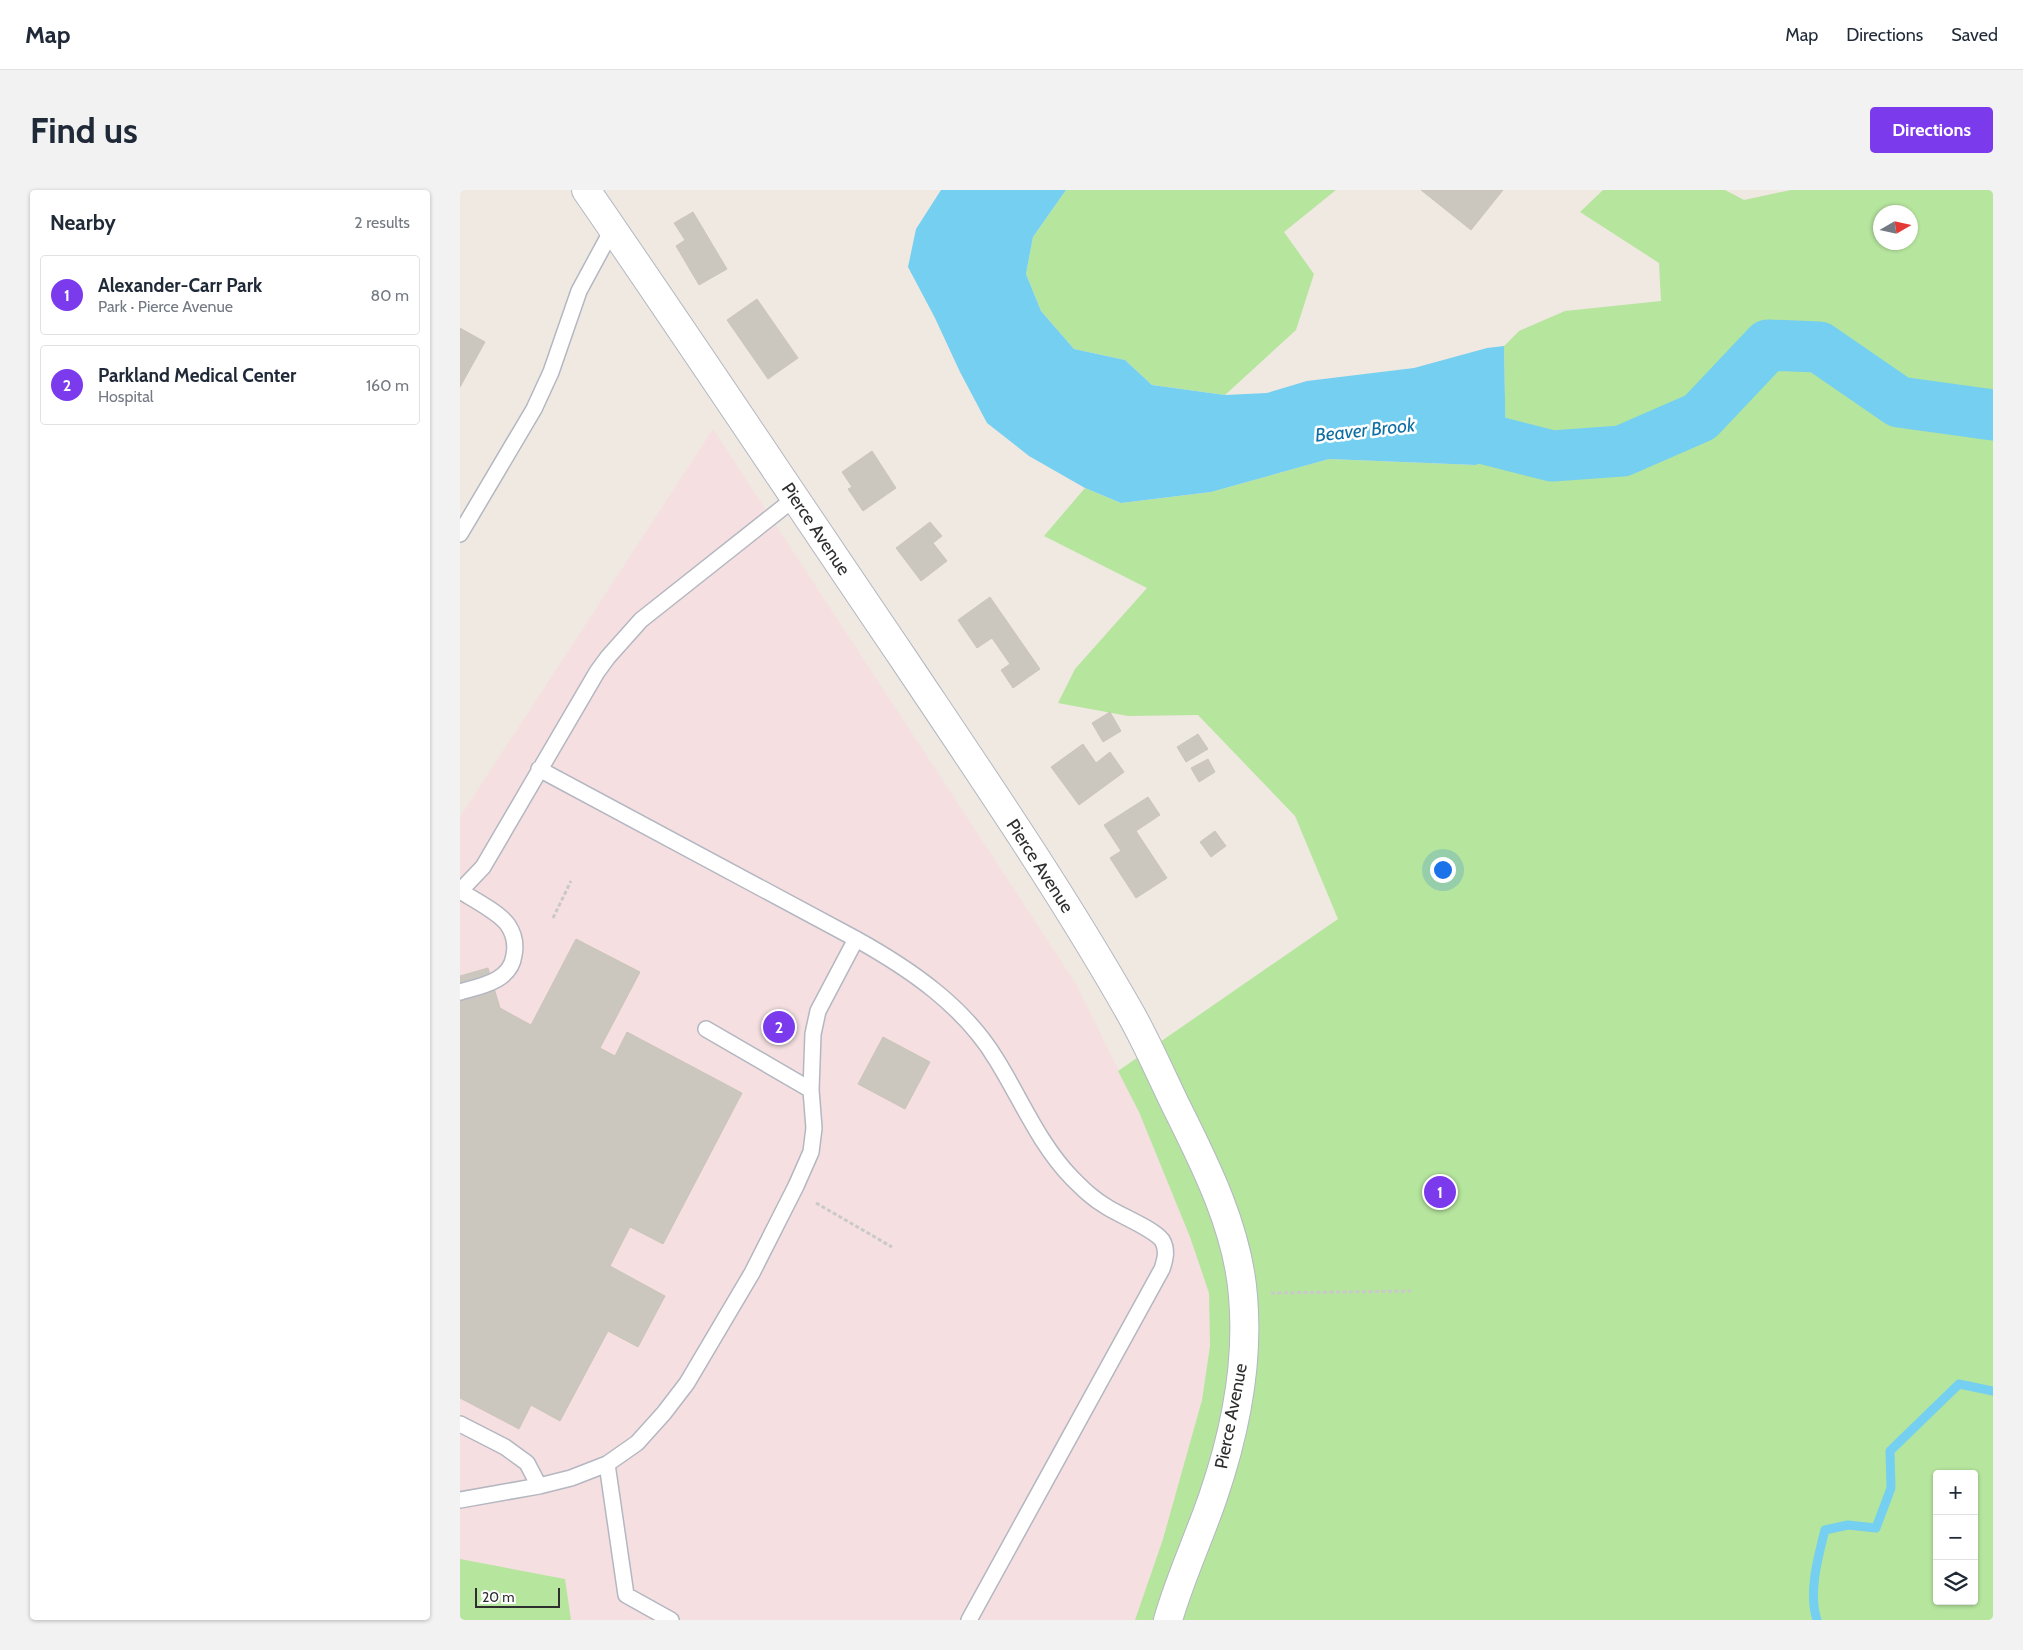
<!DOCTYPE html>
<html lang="en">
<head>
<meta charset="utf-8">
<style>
	body { margin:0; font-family:Cabin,sans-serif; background:#f2f2f3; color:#1f2937 }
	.controls { position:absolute; right:15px; bottom:15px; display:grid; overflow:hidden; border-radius:5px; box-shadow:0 1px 4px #0004 }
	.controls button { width:45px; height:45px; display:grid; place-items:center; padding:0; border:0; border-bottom:1px solid #e0e1e3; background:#fff; color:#1f2937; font:25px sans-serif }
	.compass { position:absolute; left:1413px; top:15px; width:45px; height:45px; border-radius:50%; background:#fff; box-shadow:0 1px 4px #0004; rotate:81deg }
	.scale { position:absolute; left:15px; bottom:12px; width:85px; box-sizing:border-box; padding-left:5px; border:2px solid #2e2e2e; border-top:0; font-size:14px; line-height:18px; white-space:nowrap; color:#2e2e2e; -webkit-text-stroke:4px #fff; paint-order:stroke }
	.you { position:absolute; left:982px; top:679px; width:18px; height:18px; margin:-12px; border:4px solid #fff; border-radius:50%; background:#1a73e8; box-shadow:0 0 0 8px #1a73e833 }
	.badge { display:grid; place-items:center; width:32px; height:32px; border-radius:50%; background:#7c3aed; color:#fff; font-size:16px; font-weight:700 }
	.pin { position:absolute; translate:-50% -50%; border:2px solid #fff; box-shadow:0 1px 5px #0006 }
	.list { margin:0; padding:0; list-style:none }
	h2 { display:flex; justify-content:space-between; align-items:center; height:65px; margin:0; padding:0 20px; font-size:21px }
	h2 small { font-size:16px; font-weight:400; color:#747a83 }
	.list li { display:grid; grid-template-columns:32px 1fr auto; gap:15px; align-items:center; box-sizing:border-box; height:80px; margin:0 10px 10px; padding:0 10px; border:1px solid #e0e1e3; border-radius:5px }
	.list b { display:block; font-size:19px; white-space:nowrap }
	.list p { margin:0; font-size:16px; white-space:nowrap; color:#747a83 }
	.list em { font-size:16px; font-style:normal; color:#747a83 }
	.icon { flex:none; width:28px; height:28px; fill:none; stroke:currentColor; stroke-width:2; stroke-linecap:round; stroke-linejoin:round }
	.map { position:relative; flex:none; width:1533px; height:1430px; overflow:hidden; border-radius:5px }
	header { display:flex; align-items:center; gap:30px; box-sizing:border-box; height:70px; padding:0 25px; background:#fff; border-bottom:1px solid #e0e1e3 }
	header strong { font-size:24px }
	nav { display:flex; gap:28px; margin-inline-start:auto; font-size:18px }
	.intro { display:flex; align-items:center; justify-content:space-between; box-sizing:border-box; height:120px; padding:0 30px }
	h1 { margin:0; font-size:35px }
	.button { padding:12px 22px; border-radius:5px; background:#7c3aed; color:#fff; font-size:18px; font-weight:700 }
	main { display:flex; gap:30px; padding:0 30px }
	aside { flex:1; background:#fff; border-radius:5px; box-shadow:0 1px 4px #0004 }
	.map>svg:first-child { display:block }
</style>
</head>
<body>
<header>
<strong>Map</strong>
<nav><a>Map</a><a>Directions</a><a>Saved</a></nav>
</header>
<div class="intro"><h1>Find us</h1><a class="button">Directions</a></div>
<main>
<aside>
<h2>Nearby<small>2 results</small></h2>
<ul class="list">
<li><span class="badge">1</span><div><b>Alexander-Carr Park</b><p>Park · Pierce Avenue</p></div><em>80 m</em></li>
<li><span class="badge">2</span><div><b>Parkland Medical Center</b><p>Hospital</p></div><em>160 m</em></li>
</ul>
</aside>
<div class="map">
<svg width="1533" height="1430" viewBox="0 0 1533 1430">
	<rect width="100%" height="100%" fill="#efe9e1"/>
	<!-- medical -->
	<path fill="#f5dfe0" d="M 253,239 L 616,794 L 679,922 L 730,1047 L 749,1103 L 750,1156 L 742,1210 L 703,1349 L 675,1430 L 0,1430 L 0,627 Z"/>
	<!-- green -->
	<path fill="#b6e59e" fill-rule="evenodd" d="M 606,0 L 876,0 L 824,42 L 854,84 L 836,140 L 765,205 L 692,195 L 665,170 L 614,159 L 581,121 L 566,84 L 573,47 Z
		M 1143,0 L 1265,0 L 1284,10 L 1331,0 L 1533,0 L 1533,1430 L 675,1430 L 703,1349 L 742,1210 L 750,1156 L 749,1103 L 730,1047 L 679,922 L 658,881 L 878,729 L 835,626 L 738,525 L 668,526 L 598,513 L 615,479 L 687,398 L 584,346 L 625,298 L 661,313 L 751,302 L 869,269 L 1016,275 L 1046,263 L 1044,156 L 1059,141 L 1105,121 L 1201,111 L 1199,73 L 1120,22 ZM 1420,22 L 1450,22 L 1450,52 L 1420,52 ZM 1477,1284 L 1514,1284 L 1514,1411 L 1477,1411 Z
		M 0,1369 L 105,1389 L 111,1430 L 0,1430 Z"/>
	<!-- water -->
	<path fill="#75cff0" d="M 481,0 L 606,0 L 573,47 L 566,84 L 581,121 L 614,159 L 665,170 L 692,195 L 765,205 L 807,203 L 847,191 L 954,178 L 1027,158 L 1044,156 L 1046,263 L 1016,275 L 869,269 L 751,302 L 661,313 L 625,298 L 569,266 L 527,233 L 500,182 L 475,128 L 448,77 L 456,39 Z"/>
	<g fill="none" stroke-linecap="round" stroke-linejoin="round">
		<!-- stream -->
		<path stroke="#75cff0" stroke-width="9" d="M 1357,1430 C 1348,1403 1358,1367 1365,1340 L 1388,1335 L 1416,1338 L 1431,1298 L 1430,1261 L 1499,1194 L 1533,1201"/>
		<!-- river -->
		<path stroke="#75cff0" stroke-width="51" d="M 978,237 L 1092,266 L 1162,261 L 1240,227 L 1308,155 L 1359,157 L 1439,212 L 1533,225"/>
	</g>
	<!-- building -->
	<path fill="#cbc7bf" stroke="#cbc5ba" d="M 961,0 L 1043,0 L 1011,40 Z
		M 233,22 L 267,79 L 239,95 L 216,56 L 225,50 L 214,33 Z
		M 297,109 L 338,168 L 308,189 L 267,130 Z
		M 0,138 L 25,152 L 0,197 Z
		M 412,261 L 436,298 L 403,321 L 388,299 L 392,297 L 382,282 Z
		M 470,332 L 482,346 L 473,353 L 487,371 L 461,391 L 436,358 Z
		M 530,407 L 580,479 L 553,498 L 541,480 L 550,474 L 532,448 L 517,458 L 498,430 Z
		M 650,522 L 661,541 L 643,552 L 632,533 Z
		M 738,544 L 748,559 L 726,572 L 717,557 Z
		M 623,554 L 636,573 L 650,562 L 664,582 L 619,615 L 591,577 Z
		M 748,569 L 755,582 L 739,592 L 731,578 Z
		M 688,607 L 700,625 L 676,641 L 707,688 L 676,708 L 650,668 L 661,661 L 644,635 Z
		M 755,641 L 766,656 L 751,667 L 740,652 Z
		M 116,749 L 180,782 L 140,858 L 155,866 L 167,842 L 282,903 L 203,1054 L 170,1037 L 150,1076 L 205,1106 L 178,1157 L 148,1141 L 100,1231 L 71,1215 L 59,1239 L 0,1208 L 0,786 L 28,778 L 40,818 L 71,835 Z
		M 423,847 L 470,872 L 445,919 L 398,894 Z"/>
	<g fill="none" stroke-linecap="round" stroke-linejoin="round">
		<defs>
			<path id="service" d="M 0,344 L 74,219 L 91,182 L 119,101 L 153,38
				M 79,579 L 396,749 C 450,779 504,816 536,869 C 561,909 579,954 612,988 C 623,999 633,1009 647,1017 C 661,1026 692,1038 702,1050 C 708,1060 705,1070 702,1079 L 509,1430
				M 0,701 L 23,677 L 137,482 L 148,467 L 181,430 L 335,308
				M 0,802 C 21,796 51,791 54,765 C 56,755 54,744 48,735 C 40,723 13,709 0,701
				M 246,839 L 351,900
				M 0,1234 L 45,1257 L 67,1273 L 79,1296
				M 147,1274 L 166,1405 L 211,1430
				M 0,1310 L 79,1296 L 111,1288 L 147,1274 L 177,1253 L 204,1223 L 227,1193 L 292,1083 L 336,996 L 351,962 L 354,938 L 351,900 L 353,844 L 358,821 L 396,749"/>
			<path id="minor" d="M 126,0 C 233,155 337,312 443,468 C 520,583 599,698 668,819 C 686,850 700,883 715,914 C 745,974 778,1039 783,1106 C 789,1174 775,1243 753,1307 C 739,1348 720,1388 708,1430"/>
		</defs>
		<!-- service casing -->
		<use href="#service" stroke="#b4b7c1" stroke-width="18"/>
		<!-- minor casing -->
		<use href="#minor" stroke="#b4b7c1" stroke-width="30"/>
		<!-- path -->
		<path stroke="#c9c9c9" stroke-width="3" stroke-dasharray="4 2.5" stroke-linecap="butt" d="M 93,728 L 111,691
			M 356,1013 L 432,1057
			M 811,1103 L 951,1101"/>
		<!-- service -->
		<use href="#service" stroke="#fff" stroke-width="15"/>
		<!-- minor -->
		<use href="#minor" stroke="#fff" stroke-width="28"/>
	</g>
	<g text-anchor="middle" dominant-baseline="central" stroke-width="5" stroke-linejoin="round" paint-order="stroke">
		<!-- street labels -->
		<g font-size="18" fill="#2e2e2e" stroke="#fff">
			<text transform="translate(356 339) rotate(56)">Pierce Avenue</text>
			<text transform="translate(580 676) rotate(57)">Pierce Avenue</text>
			<text transform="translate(771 1226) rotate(-79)">Pierce Avenue</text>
		</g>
		<!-- water labels -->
		<g font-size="19" font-style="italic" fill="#0d6fa3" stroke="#fff">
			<text transform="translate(905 240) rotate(-6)">Beaver Brook</text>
		</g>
	</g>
</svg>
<div class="controls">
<button>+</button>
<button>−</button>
<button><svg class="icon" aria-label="layers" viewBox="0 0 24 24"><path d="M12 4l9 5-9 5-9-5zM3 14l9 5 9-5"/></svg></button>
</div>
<svg class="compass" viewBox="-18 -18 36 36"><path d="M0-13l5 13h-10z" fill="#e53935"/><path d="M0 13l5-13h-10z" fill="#747a83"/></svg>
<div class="scale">20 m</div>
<div class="you"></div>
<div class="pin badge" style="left:980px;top:1002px">1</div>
<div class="pin badge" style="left:319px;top:837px">2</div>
</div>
</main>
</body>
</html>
